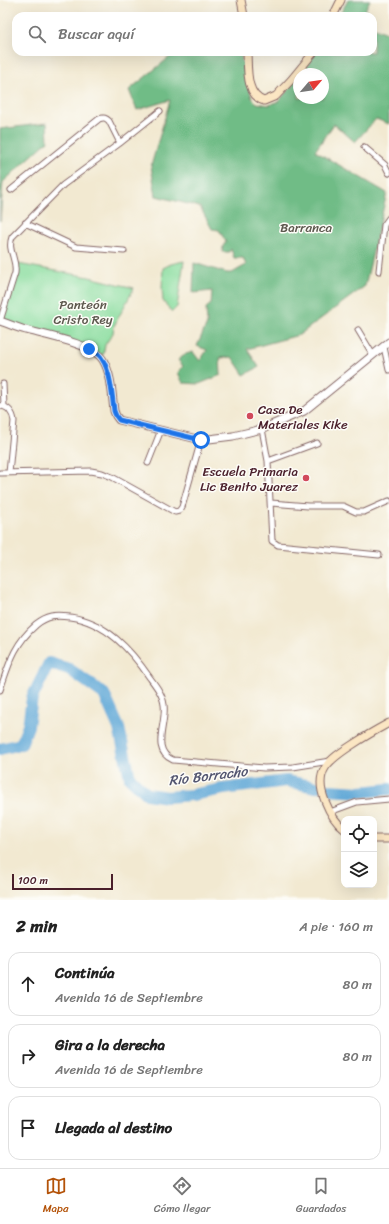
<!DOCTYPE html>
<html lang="es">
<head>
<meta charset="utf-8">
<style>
	body { margin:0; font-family:Sriracha,sans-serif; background:#f2f2f2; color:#222 }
	.controls { position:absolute; right:12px; bottom:12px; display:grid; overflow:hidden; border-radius:8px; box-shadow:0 4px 16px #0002 }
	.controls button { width:36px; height:36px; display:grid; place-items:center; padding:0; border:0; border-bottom:1px solid #e0e0e0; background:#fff; color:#222; font:20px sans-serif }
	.compass { position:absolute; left:293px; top:68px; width:36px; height:36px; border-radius:50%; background:#fff; box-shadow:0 4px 16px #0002; rotate:61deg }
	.scale { position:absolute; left:12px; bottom:10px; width:101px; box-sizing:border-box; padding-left:4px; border:2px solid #4a1f2b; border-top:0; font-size:11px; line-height:14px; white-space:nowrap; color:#4a1f2b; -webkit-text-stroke:3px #fdfcf7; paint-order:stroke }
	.stop { position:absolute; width:12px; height:12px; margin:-9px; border:3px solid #1a73e8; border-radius:50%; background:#fff }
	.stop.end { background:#1a73e8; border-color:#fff; box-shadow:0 1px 4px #0008 }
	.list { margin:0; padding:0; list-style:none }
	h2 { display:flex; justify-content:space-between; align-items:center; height:52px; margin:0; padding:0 16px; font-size:17px }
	h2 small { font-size:13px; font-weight:400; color:#767676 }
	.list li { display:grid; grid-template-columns:26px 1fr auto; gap:12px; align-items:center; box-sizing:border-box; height:64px; margin:0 8px 8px; padding:0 8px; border:1px solid #e0e0e0; border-radius:12px }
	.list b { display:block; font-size:15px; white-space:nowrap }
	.list p { margin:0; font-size:13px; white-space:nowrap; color:#767676 }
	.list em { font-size:13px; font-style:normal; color:#767676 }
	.icon { flex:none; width:22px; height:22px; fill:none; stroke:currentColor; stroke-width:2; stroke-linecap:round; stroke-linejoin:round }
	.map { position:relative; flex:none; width:389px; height:900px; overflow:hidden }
	.search { position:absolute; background:#fff; box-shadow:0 4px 16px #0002; left:12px; right:12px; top:12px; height:44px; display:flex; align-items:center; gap:10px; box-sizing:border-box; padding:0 14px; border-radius:12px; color:#767676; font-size:15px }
	.sheet { height:268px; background:#fff }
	nav { display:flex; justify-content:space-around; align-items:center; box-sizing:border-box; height:56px; border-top:1px solid #e0e0e0; background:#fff; font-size:11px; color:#767676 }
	nav a { display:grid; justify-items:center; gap:2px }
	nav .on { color:#b45309 }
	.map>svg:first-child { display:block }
</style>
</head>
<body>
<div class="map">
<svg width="389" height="900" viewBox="0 0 389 900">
	<rect width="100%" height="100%" fill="#fdfcf7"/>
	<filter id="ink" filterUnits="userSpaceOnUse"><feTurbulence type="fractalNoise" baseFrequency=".025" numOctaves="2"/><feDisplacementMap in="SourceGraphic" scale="8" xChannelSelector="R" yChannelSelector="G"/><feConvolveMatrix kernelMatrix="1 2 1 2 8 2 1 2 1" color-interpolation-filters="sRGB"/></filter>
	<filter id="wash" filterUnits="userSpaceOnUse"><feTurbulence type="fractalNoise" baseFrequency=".012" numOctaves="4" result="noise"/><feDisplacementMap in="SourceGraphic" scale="16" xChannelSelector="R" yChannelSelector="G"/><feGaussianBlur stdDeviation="0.9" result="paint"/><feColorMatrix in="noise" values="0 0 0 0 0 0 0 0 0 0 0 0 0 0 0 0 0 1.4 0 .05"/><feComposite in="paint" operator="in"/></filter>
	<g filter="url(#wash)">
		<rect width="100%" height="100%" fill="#f2e9d1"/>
		<!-- green -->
		<path fill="#8add9f" stroke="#6a7e65" d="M 184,261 L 177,307 L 172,312 L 163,301 L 162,288 L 163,268 L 171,264 Z
			M 18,264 L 89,277 L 134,288 L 114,326 L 113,333 L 105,345 L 103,355 L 2,321 Z"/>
		<!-- forest -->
		<path fill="#6fbc86" stroke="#5c6e58" d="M 348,0 L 370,0 L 362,16 L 339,16 Z
			M 373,27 L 389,34 L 389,124 L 376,119 L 355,142 L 334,124 L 315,151 L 387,193 L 365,286 L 299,335 L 247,349 L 259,367 L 244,375 L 232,357 L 220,358 L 221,375 L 199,384 L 183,383 L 178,373 L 183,366 L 178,360 L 186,354 L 193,352 L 200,361 L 207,350 L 197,346 L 207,324 L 206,308 L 211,304 L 212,291 L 193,293 L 194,263 L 227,273 L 232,273 L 246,265 L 243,258 L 234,258 L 231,249 L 229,252 L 222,252 L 223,246 L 226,242 L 219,230 L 212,229 L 200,207 L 156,196 L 151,166 L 170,100 L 137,110 L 129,90 L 176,52 L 240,52 L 252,98 L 257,103 L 269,105 L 279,101 L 299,76 L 299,98 L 323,98 L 323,74 L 301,74 L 316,52 L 373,52 Z
			M 47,123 L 48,141 L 3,182 L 0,221 L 0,129 Z"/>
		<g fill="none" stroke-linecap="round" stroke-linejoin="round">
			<!-- river -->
			<path stroke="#60a8d7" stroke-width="12" d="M 0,749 L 21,744 L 28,726 L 32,698 L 49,663 L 69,669 L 104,694 L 119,728 L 130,778 L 147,794 L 167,797 L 192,795 L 223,789 L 286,781 L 316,787
				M 328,790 L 361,792 L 389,789"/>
		</g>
	</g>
	<g filter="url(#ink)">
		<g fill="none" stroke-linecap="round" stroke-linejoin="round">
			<defs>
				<path id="minor" d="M 364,147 L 385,165 L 389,173
					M 11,190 L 99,119 C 104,117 106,118 109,121 L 120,143
					M 25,223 L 76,247 L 124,251
					M 379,271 L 384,225 L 389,218
					M 0,321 L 15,273 C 17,258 7,251 12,237 L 63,185 L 120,143 L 160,111
					M 358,330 L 373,355
					M 384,347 L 389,370
					M 3,384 L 4,406
					M 0,406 C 8,406 13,413 14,421 L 9,473
					M 262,429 L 268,461 L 272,541 L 278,545 L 379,555
					M 268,461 L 317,443
					M 148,463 L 161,430
					M 0,473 L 91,471 L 102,473 L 112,477 L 175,512 L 179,511 L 182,507 L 201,440
					M 271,503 L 308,506 L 343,506 L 356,512 L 364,512 L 389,501
					M 0,690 C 9,664 14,644 36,625 C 47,616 57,615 70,617 C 106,622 131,650 150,678 C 156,686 163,695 164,705 C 167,724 150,750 173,760 L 264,768 L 293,767 L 330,761
					M 330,812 L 357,802 L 389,799"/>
				<path id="tertiary" d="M 0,321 C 9,324 18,328 26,330 C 44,335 94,344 103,360 C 112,375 112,395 114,411 L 116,416 L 119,420 L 201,440 L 233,436 L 262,429 L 304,411 L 389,342"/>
				<path id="secondary" d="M 241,0 L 244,16
					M 333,16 L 341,0
					M 247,52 C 248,67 245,95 264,101 L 276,96 L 291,80 L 314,52
					M 344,829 C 335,822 329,811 325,801 C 313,771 329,760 352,745 C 364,737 376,730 389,723
					M 374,839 L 389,839"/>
			</defs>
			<!-- minor casing -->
			<use href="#minor" stroke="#856665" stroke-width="7"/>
			<!-- tertiary casing -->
			<use href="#tertiary" stroke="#856665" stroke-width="9"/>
			<!-- secondary casing -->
			<use href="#secondary" stroke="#856665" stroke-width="9"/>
			<!-- minor -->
			<use href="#minor" stroke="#fff" stroke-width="5"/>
			<!-- tertiary -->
			<use href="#tertiary" stroke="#fff" stroke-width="7"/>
			<!-- secondary -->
			<use href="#secondary" stroke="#fbe6c3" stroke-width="7"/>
		</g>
	</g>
	<g fill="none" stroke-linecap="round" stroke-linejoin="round" filter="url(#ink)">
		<!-- route -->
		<path stroke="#1a73e8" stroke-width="5" d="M 89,349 C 91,350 95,351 97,353 C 111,365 112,395 114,411 L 116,416 L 119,420 L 201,440"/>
	</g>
	<!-- markers -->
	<g fill="#d1495b" stroke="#fdfcf7" stroke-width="1.5">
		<circle cx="250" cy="416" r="4"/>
		<circle cx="306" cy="478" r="4"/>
	</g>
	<g text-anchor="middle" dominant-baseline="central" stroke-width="3" stroke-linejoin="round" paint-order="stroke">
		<!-- park labels -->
		<g font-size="13" fill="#5d584e" stroke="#fdfcf7">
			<text x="306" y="227">Barranca</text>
			<text x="83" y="304">Panteón<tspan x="83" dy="15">Cristo Rey</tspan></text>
		</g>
		<!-- poi labels -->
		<g font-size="13" fill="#4a1f2b" stroke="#fdfcf7" text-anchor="start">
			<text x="258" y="409">Casa De<tspan x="258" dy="15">Materiales Kike</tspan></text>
			<text x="298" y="471" text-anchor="end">Escuela Primaria<tspan x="298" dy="15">Lic Benito Juarez</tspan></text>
		</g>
		<!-- water labels -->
		<g font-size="14" font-style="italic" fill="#535670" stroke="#fdfcf7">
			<text transform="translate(208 776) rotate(-7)">Río Borracho</text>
		</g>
	</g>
</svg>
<div class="controls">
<button><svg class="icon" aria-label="locate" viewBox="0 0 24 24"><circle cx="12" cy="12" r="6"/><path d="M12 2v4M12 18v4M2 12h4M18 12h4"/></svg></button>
<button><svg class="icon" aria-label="layers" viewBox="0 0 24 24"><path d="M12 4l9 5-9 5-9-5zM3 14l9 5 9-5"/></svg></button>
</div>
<svg class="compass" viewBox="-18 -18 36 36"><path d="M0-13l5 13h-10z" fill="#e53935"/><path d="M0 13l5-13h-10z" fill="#767676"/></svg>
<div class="scale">100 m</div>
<div class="stop" style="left:201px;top:440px"></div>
<div class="stop end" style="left:89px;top:349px"></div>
<div class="search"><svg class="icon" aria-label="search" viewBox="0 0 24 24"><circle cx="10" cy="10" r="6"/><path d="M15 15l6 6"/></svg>Buscar aquí</div>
</div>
<section class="sheet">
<h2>2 min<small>A pie · 160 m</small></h2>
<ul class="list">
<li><svg class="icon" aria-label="ahead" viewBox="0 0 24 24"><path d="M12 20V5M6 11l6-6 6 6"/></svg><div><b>Continúa</b><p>Avenida 16 de Septiembre</p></div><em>80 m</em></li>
<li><svg class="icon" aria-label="right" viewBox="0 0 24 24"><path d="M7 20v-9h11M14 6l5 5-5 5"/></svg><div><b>Gira a la derecha</b><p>Avenida 16 de Septiembre</p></div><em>80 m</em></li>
<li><svg class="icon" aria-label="arrive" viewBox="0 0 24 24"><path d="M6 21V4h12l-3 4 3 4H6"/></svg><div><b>Llegada al destino</b></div></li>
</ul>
</section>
<nav>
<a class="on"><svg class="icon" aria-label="map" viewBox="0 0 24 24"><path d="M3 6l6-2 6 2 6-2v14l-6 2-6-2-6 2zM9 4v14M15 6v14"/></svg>Mapa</a>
<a><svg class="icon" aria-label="directions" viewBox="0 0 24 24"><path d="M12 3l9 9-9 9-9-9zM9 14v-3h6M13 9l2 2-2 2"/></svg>Cómo llegar</a>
<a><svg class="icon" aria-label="saved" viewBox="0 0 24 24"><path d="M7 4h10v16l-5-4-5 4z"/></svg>Guardados</a>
</nav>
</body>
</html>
